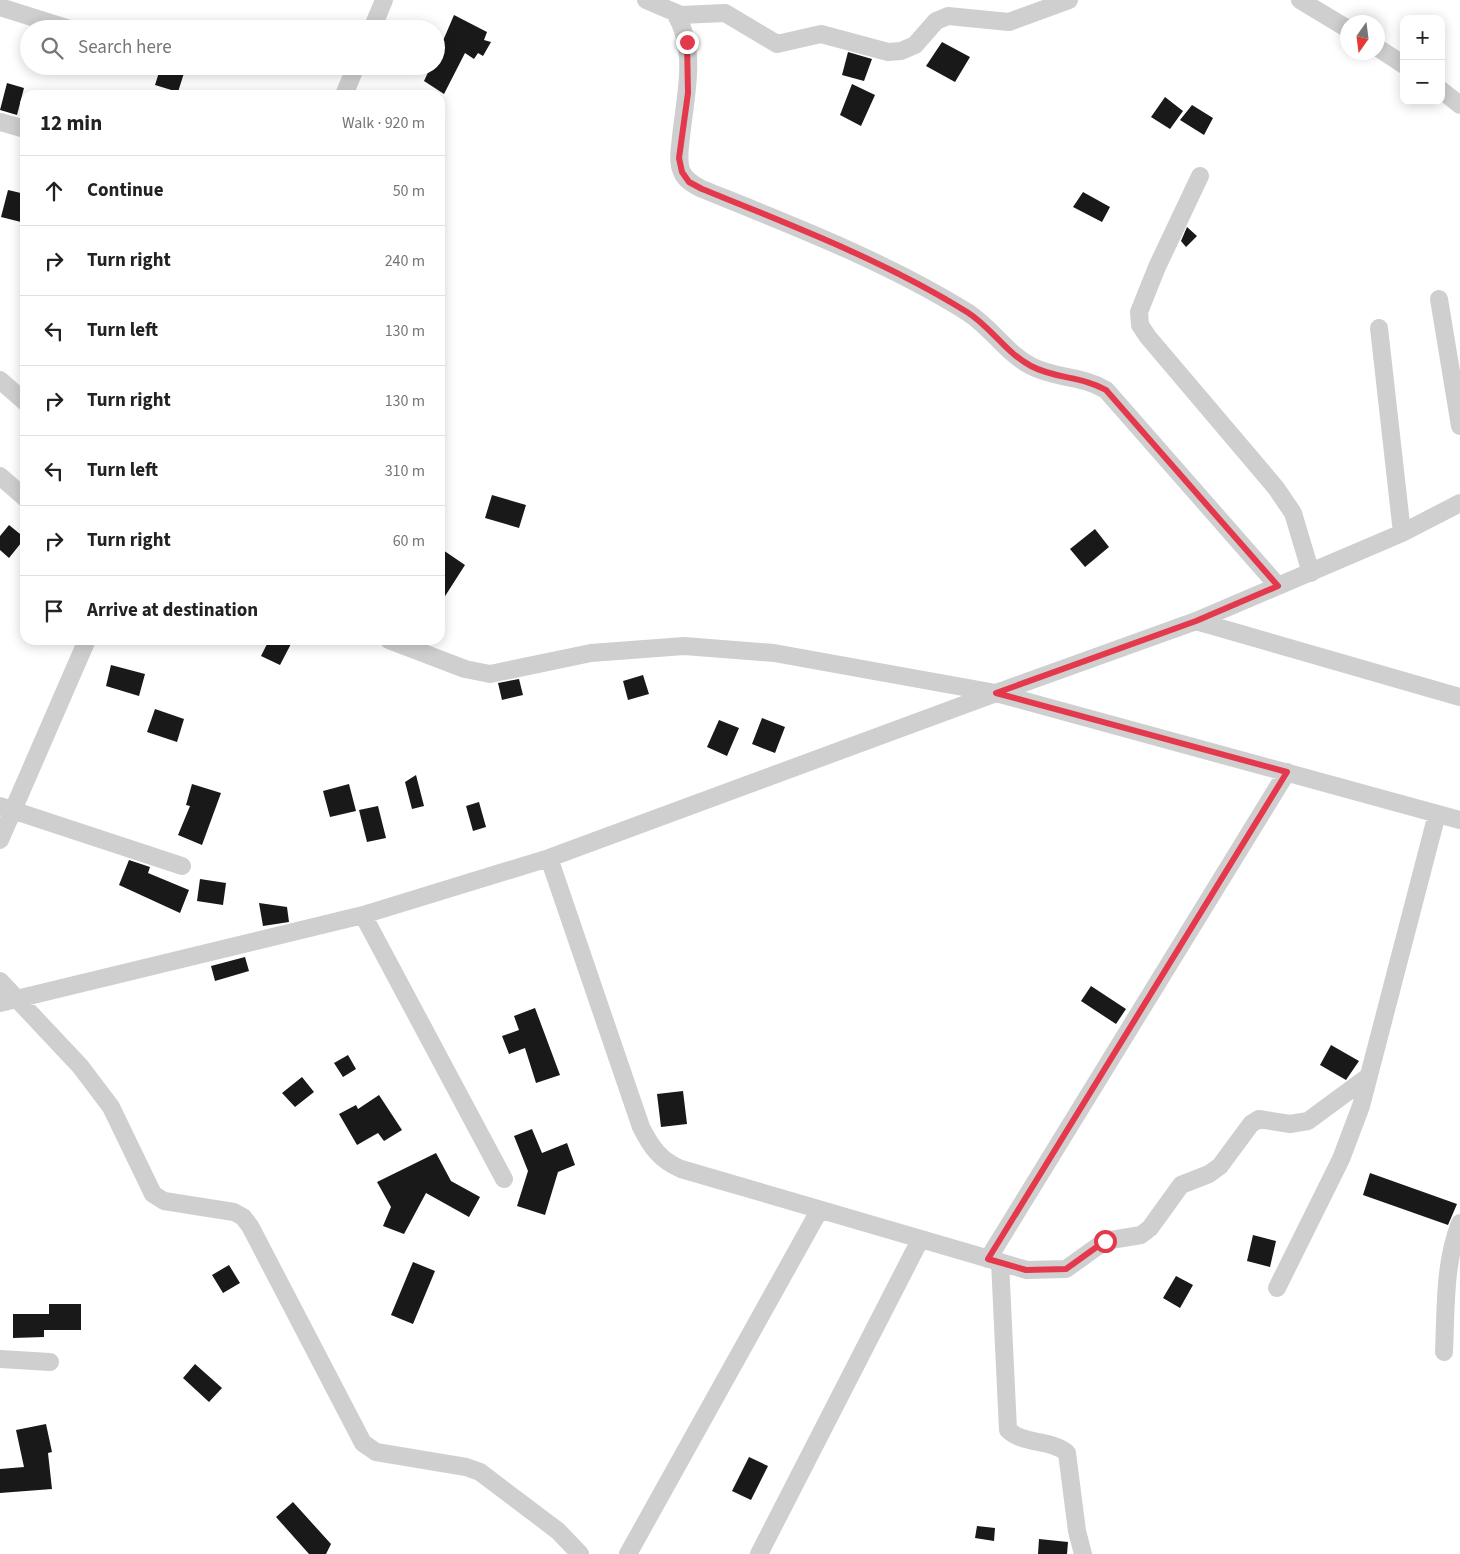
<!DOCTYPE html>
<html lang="en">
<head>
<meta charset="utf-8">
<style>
	body { margin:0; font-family:"Source Sans 3",sans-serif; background:#f2f2f2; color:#222 }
	.controls { position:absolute; right:15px; top:15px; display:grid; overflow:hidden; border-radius:10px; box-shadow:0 2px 12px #0003 }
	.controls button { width:45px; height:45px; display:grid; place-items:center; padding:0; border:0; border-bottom:1px solid #e0e0e0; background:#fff; color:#222; font:25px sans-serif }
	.compass { position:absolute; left:1340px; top:15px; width:45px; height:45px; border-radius:50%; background:#fff; box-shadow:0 2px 12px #0003; rotate:194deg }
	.stop { position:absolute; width:15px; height:15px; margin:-11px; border:4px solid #e4394d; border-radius:50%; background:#fff }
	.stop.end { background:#e4394d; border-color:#fff; box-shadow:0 1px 5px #0008 }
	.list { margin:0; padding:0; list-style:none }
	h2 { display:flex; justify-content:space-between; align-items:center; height:65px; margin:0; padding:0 20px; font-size:21px }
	h2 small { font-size:16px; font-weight:400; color:#767676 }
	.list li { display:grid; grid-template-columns:32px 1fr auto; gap:15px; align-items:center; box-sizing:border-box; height:70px; padding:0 20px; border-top:1px solid #e0e0e0 }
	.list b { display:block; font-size:19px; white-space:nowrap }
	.list em { font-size:16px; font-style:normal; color:#767676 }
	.icon { flex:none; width:28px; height:28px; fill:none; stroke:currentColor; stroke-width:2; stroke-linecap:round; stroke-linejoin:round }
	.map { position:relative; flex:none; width:1460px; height:1554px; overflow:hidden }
	.search { position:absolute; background:#fff; box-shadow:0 2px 12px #0003; left:20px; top:20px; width:425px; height:55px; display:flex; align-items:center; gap:12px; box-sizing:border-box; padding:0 18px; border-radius:28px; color:#767676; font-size:19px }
	.panel { position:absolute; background:#fff; box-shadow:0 2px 12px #0003; left:20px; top:90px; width:425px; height:555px; border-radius:15px }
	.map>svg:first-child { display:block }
</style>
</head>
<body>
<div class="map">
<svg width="1460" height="1554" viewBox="0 0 1460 1554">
	<rect width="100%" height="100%" fill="#fff"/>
	<!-- building -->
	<path fill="#191919" d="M 454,15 L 487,32 L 484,40 L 491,42 L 483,56 L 478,53 L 474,59 L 465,53 L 444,94 L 424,81 L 431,66 L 436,66 L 436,57 Z
		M 942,42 L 970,57 L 955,82 L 926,66 Z
		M 848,52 L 872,59 L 864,81 L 842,75 Z
		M 161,66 L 184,73 L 178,92 L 155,85 Z
		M 7,83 L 24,88 L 17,115 L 0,110 Z
		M 852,84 L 875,95 L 861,126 L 840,115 Z
		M 1165,97 L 1183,111 L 1170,129 L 1151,117 Z
		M 1192,105 L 1213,118 L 1204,135 L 1180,120 Z
		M 8,190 L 25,194 L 25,223 L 1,217 Z
		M 1083,192 L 1110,207 L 1102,222 L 1073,207 Z
		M 1187,227 L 1197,236 L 1186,247 L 1181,241 Z
		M 492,495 L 526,505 L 519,528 L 485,518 Z
		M 9,525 L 25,538 L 9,558 L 0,550 L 0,536 Z
		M 1095,529 L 1109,547 L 1085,567 L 1070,549 Z
		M 440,548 L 465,565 L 440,604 Z
		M 269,640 L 293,640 L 280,665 L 261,656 Z
		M 111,665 L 145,674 L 139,696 L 106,686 Z
		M 643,675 L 649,694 L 628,700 L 623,681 Z
		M 519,679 L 523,695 L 502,700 L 498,683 Z
		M 155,709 L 184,719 L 177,742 L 147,732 Z
		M 762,718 L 785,727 L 775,753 L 752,744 Z
		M 719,720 L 739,728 L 727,756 L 707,747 Z
		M 416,775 L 424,806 L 412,809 L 405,782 Z
		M 192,784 L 221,793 L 202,845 L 178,835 L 190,806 L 186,805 Z
		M 349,784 L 356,811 L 330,817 L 323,791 Z
		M 479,802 L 486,827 L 473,831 L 466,806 Z
		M 378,806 L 386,838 L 367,842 L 359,810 Z
		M 129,860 L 150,867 L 148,873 L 189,890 L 180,913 L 119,885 Z
		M 200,879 L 226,883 L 223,905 L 197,901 Z
		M 259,903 L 287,907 L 289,922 L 263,926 Z
		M 245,957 L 249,971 L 215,981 L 211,966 Z
		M 1091,986 L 1126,1009 L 1116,1024 L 1081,1001 Z
		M 535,1008 L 560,1075 L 536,1083 L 525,1048 L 509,1054 L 502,1036 L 519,1030 L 514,1016 Z
		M 1331,1045 L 1359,1061 L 1346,1080 L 1320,1065 Z
		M 348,1055 L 356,1069 L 343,1077 L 334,1063 Z
		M 302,1077 L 314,1092 L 295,1107 L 282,1093 Z
		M 683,1091 L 687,1124 L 661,1127 L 657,1094 Z
		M 379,1095 L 402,1130 L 384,1141 L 378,1133 L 357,1145 L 339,1114 L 356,1105 L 358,1109 Z
		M 532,1129 L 542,1153 L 567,1143 L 575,1165 L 558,1172 L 545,1215 L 517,1206 L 528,1171 L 514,1136 Z
		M 436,1153 L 451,1181 L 480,1197 L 469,1217 L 426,1193 L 404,1234 L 383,1226 L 391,1207 L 377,1182 Z
		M 1370,1173 L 1457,1204 L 1448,1225 L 1363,1195 Z
		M 1253,1235 L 1276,1241 L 1270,1267 L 1247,1261 Z
		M 413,1262 L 435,1271 L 413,1324 L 391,1315 Z
		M 229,1265 L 240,1283 L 223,1293 L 212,1275 Z
		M 1176,1276 L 1193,1285 L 1180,1308 L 1163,1298 Z
		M 49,1304 L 81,1304 L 81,1330 L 44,1330 L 44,1337 L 13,1338 L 13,1314 L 49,1314 Z
		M 195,1364 L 222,1388 L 209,1402 L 183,1378 Z
		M 46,1424 L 52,1452 L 48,1453 L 52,1489 L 0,1493 L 0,1469 L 24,1467 L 16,1430 Z
		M 749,1457 L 768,1466 L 751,1500 L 732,1491 Z
		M 293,1502 L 331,1544 L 326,1554 L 309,1554 L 276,1517 Z
		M 977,1526 L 995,1528 L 994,1541 L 975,1538 Z
		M 1039,1539 L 1068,1542 L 1067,1554 L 1038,1554 Z"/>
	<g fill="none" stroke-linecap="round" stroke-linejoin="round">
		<!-- minor -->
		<path stroke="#cfcfcf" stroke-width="18" d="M 646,0 L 681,15 L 725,13 L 777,44 L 821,34 L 888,52 L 901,51 L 915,45 L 936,21 L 948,16 L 1009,22 L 1069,0
			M 1300,0 L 1348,29
			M 0,7 L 70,29
			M 675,13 C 698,51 685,96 681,137 C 680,148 677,161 682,172 C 685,180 694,185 702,189 C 791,225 885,261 967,312 C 991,327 1006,353 1031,366 C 1056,379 1081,375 1106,390 L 1278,586
			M 372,29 L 384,0
			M 1378,48 L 1404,65
			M 1441,90 L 1460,105
			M 344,95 L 356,66
			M 0,122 L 25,129
			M 1200,176 L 1157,267 L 1139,312 L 1140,325 L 1148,337 L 1276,488 L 1293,513 L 1311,573
			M 1439,299 L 1460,426
			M 1379,328 L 1402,533
			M 0,380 L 25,402
			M 0,476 L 25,498
			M 1196,621 L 1460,697
			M 389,640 L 465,669 L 490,674 L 591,653 L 684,646 L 774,653 L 996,693 L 1460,820
			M 0,806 L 182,866
			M 0,840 L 87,640
			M 549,858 L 641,1127 C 651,1147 660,1160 681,1169 L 1027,1270 L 1066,1269 L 1105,1241 L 1141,1235 L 1150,1228 L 1181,1185 L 1209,1174 L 1220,1166 L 1251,1124 L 1259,1119 L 1290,1124 L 1308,1121 L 1369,1076
			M 363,915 L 504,1179
			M 0,981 L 80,1066 L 111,1107 L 153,1194 L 164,1201 L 234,1212 L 243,1217 L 250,1226 L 363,1443 L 376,1452 L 466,1467 L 480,1472 L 558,1531 L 580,1554
			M 0,1003 L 363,915 L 549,858 L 996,693 L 1196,621 L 1402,533 L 1460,503
			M 988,1259 L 1287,772
			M 1000,1262 L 1008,1430 C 1024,1445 1051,1439 1067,1453 L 1077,1531 L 1083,1554
			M 1277,1288 L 1341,1159 L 1361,1106 L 1437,814
			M 1444,1352 C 1446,1309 1444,1263 1460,1223
			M 0,1359 L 50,1362
			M 628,1554 L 819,1211
			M 759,1554 L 920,1240"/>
	</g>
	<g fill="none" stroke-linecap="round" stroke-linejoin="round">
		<!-- route -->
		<path stroke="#e4394d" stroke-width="6" d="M 687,42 L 688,93 L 679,158 L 682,172 L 689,182 L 702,189 C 791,225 885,261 967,312 C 991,327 1006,353 1031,366 C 1055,379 1082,376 1106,390 L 1278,586 L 1196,621 L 996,693 L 1287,772 L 988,1259 L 1026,1270 L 1066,1269 L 1105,1241"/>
	</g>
</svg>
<div class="controls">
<button>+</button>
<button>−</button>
</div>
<svg class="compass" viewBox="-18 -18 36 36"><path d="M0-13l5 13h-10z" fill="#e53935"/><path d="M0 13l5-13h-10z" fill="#767676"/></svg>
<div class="stop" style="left:1105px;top:1241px"></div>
<div class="stop end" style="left:687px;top:42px"></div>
<div class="search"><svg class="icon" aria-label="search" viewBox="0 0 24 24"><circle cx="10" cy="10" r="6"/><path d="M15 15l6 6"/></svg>Search here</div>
<section class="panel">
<h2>12 min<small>Walk · 920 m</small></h2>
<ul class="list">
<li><svg class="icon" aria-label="ahead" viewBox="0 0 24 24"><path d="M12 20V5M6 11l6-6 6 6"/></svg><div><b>Continue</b></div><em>50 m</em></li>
<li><svg class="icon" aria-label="right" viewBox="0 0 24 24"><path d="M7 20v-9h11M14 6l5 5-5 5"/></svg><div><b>Turn right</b></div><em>240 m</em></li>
<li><svg class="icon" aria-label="left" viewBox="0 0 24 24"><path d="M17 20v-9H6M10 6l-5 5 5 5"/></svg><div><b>Turn left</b></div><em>130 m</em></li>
<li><svg class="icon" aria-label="right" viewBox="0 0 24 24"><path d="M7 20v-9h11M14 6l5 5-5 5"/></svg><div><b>Turn right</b></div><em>130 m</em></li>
<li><svg class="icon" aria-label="left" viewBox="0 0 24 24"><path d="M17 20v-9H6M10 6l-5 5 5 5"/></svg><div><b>Turn left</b></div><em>310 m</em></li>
<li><svg class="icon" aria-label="right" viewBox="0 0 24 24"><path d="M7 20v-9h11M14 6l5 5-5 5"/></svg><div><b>Turn right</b></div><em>60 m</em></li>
<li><svg class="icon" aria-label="arrive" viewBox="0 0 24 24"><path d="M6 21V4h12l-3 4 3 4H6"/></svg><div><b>Arrive at destination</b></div></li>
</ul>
</section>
</div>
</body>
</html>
